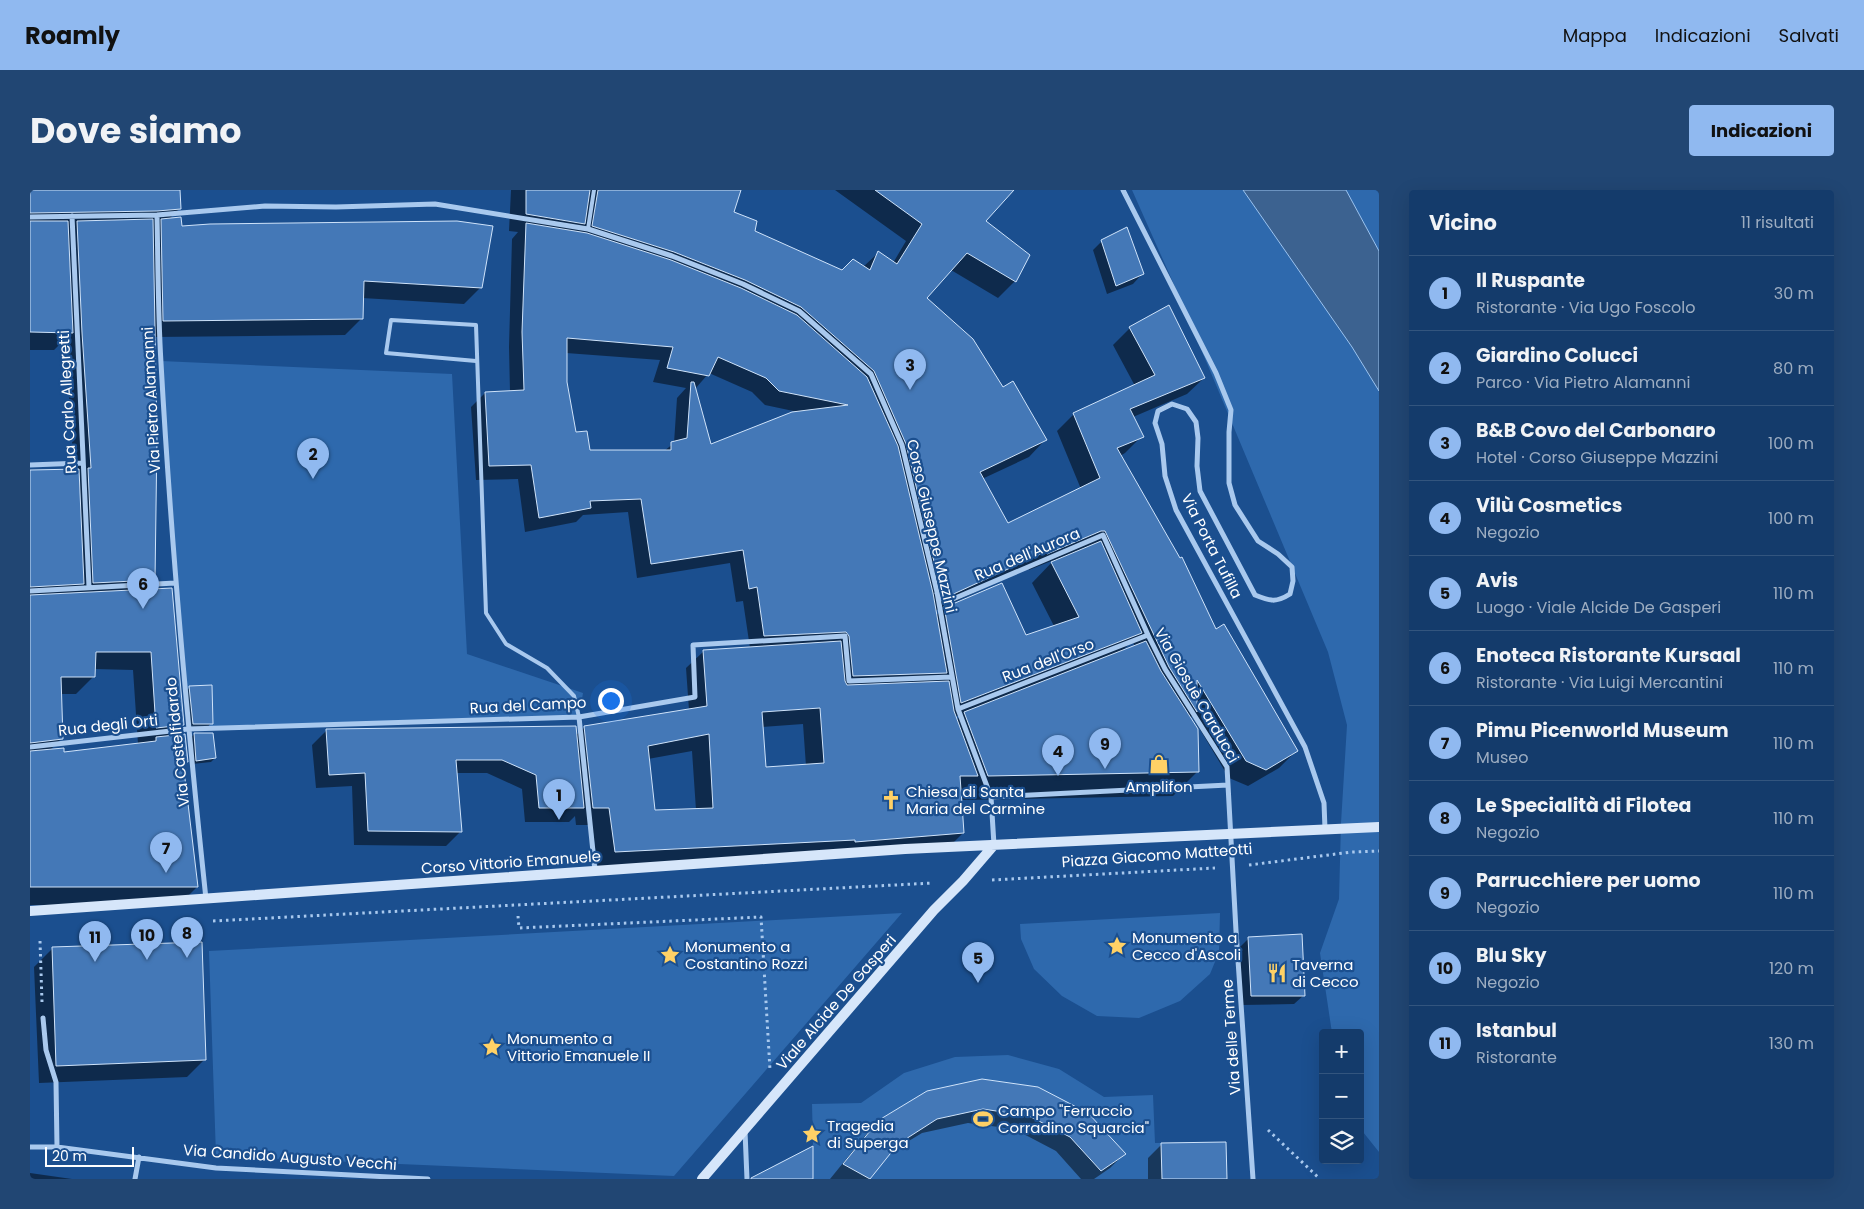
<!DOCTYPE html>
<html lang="it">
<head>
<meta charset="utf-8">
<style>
	body { margin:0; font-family:Poppins,sans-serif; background:#214673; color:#f1f3f6 }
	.controls { position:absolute; right:15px; bottom:15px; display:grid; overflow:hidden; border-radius:5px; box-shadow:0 5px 20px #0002 }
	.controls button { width:45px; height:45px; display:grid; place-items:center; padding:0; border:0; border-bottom:1px solid #33557e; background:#143b6b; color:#f1f3f6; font:25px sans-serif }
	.scale { position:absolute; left:15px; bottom:12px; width:89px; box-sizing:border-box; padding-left:5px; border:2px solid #fff; border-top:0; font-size:14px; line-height:18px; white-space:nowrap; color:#fff; -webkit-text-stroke:4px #1b4f8f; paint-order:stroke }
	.you { position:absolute; left:580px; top:510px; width:18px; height:18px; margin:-12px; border:4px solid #fff; border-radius:50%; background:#1a73e8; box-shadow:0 0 0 8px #1a73e833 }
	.badge { display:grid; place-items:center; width:32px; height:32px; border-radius:50%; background:#90b9f0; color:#111; font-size:16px; font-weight:700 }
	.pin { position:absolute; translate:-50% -41px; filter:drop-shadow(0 1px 2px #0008) }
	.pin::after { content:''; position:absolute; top:26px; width:18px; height:15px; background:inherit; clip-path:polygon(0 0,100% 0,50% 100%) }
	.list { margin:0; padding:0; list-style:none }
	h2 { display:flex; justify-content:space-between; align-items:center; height:65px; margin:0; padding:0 20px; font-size:21px }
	h2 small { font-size:16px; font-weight:400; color:#9dadc1 }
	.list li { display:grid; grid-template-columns:32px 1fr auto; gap:15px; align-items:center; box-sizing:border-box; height:75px; padding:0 20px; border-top:1px solid #33557e }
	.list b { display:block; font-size:19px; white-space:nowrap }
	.list p { margin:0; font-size:16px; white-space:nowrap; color:#9dadc1 }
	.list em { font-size:16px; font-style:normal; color:#9dadc1 }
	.icon { flex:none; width:28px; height:28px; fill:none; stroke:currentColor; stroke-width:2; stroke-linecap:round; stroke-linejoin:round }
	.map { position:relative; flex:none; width:1349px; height:989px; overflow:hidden; border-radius:5px }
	header { display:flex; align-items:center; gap:30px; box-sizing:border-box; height:70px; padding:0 25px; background:#90b9f0; color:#111 }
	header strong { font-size:24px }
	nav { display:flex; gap:28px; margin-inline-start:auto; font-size:18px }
	.intro { display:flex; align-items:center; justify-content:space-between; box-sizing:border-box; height:120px; padding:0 30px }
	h1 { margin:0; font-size:35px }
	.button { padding:12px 22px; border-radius:5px; background:#90b9f0; color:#111; font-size:18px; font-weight:700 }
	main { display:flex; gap:30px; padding:0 30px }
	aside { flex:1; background:#143b6b; border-radius:5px; box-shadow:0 5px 20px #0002 }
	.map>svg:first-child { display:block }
</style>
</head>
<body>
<header>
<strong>Roamly</strong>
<nav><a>Mappa</a><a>Indicazioni</a><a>Salvati</a></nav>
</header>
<div class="intro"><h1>Dove siamo</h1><a class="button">Indicazioni</a></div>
<main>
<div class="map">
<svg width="1349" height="989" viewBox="0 0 1349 989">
	<rect width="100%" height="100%" fill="#1b4f8f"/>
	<!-- green -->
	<path fill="#2e69ad" d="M 1102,0 L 1213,0 L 1322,157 L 1349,201 L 1349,962 L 1333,942 L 1330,936 L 1330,843 L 1302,843 L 1290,763 L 1309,709 L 1311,633 L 1317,535 L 1298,462 L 1142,90 Z
		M 1316,0 L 1349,0 L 1349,61 Z
		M 131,171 L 422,184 L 437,464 L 553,503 L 549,527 L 158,539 Z
		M 872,723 L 644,986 L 186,966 L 179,761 Z
		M 1190,723 L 1189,762 L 1180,784 L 1150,811 L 1109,828 L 1067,826 L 1032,806 L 1004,779 L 991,749 L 990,734 Z
		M 978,865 L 1029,879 L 1074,907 L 1123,905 L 1125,953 L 1196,952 L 1197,989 L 746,989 L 745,975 L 783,956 L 782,914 L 831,913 L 874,883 L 925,867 Z"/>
	<!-- water -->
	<path fill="#3c6290" stroke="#9cc4f0" d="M 1213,0 L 1316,0 L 1349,61 L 1349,201 L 1322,157 Z"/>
	<!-- shadow -->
	<path fill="#0007" fill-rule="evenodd" d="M 0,0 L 149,0 L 150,18 L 138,30 L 151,37 L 451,97 L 434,114 L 332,108 L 332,128 L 315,145 L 124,147 L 124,389 L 112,400 L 153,535 L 141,547 L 156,571 L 152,576 L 167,697 L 149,715 L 0,715 L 0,281 L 44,280 L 35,149 L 24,160 L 0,160 ZM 64,479 L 103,480 L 108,554 L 33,564 L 20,560 L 32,548 L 30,504 L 46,504 L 64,486 Z
		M 481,0 L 710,0 L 702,22 L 724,41 L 812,81 L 833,77 L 848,63 L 863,73 L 876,51 L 805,0 L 982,0 L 954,31 L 985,91 L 968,108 L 921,80 L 896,108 L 1015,250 L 999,267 L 952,289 L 977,335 L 1051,299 L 1027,241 L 1044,224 L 1105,196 L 1083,155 L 1100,138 L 1174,188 L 1157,204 L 1103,227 L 1112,246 L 1095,263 L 1090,266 L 1185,440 L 1266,561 L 1249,578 L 1218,596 L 1199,588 L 1162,526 L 1160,528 L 1168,581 L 1143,606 L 933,610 L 931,604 L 933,643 L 916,660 L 568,679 L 562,635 L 546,635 L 545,626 L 539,632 L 495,632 L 492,599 L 457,583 L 426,583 L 430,642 L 416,656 L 324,655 L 322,596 L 286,598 L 282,555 L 296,541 L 545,546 L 555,537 L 659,520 L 656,478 L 674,461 L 720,458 L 713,411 L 706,412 L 700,373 L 607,388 L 598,322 L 553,325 L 546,332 L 495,342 L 488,289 L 446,290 L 441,217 L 455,203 L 480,202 L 479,157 L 482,49 L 488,42 L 479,41 ZM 536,163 L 630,170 L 623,192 L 656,198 L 647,208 L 644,253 L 633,262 L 559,262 L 545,244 L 536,192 ZM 679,183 L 722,202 L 735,215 L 768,222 L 681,256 L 665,199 ZM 1024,370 L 1002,393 L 1024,436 L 995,446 L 916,418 L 915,416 L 998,378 L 999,380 ZM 915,416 L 906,426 L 905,421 ZM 1102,451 L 1105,456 L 1092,461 ZM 933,523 L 926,531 L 925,527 ZM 773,534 L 776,576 L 735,578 L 732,537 ZM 662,561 L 666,620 L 624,621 L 618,569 Z
		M 1072,51 L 1112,84 L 1103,94 L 1077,104 L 1063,60 Z
		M 160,497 L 181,533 L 177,538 L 159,538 L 155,502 Z
		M 164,544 L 185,568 L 181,572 L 162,574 L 160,549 Z
		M 1219,748 L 1274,805 L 1264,814 L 1212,815 L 1209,758 Z
		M 22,759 L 175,869 L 157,887 L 9,893 L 4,777 Z
		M 952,890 L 1094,964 L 1080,978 L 1064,989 L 1051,989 L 1026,961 L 984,939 L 938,933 L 892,943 L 859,963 L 839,989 L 800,989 L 835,946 L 849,931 Z
		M 1132,954 L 1195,989 L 1118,989 L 1118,968 Z
		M 0,983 L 42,989 L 0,989 Z"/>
	<!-- building -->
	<path fill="#4478b7" stroke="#cfe3fa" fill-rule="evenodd" d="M 0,0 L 150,0 L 151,19 L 127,21 L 0,23 Z
		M 496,0 L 560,0 L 555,34 L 496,24 Z
		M 568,0 L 711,0 L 704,22 L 727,31 L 725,41 L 812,80 L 823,69 L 840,80 L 848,61 L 867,74 L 892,34 L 845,0 L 984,0 L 956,31 L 1000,65 L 986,92 L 937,63 L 897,108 L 943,149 L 973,197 L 983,191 L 1017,250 L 950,282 L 978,333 L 1070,288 L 1043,223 L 1125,185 L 1099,137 L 1139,115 L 1175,188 L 1100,219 L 1114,247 L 1087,258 L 1150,368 L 1152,367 L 1186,439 L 1194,434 L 1268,561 L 1236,580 L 1216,571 L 1167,490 L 1167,522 L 1139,477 L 1075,341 L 1071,341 L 1017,364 L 1015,362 L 917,407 L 911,401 L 876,254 L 844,181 L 771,117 L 715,90 L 644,62 L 562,36 Z
		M 151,27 L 152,36 L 180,34 L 427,31 L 463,36 L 452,98 L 334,91 L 333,129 L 133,131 L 131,29 Z
		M 123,29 L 127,247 L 125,390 L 63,393 L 58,278 L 61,278 L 52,143 L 47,31 Z
		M 0,31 L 38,31 L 43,143 L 0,142 Z
		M 496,33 L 557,43 L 641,70 L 711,98 L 767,125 L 837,187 L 868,256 L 903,403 L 917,483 L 823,486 L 819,446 L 816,442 L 734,446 L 727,397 L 719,399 L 713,360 L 621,374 L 611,309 L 560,311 L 561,318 L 509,328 L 501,275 L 459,276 L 455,202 L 494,200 L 492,142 ZM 537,148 L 643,157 L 637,178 L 679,186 L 688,167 L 736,188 L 749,201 L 818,215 L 762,222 L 681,254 L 664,192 L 661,192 L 657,248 L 641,252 L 641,260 L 560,260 L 557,241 L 546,242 L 537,192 Z
		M 1097,37 L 1114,84 L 1086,96 L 1071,50 Z
		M 49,279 L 54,394 L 0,397 L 0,280 Z
		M 1071,351 L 1112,443 L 931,513 L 914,416 L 918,416 L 972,393 L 996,445 L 1049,427 L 1021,372 Z
		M 142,398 L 154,535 L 126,538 L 121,462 L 66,462 L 65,487 L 31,487 L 33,549 L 0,553 L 0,405 Z
		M 811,451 L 815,491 L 817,495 L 919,491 L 924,521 L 948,586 L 930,586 L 934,643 L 825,652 L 825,650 L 585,662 L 579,618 L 563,618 L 554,536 L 677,516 L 673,460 ZM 790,518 L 794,573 L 736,577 L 732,522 ZM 679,544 L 683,618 L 625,620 L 618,556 Z
		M 1116,451 L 1131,481 L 1168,539 L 1169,582 L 958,586 L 934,522 Z
		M 182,495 L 183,534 L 163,534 L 159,496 Z
		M 546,536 L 554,618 L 509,618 L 506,585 L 472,570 L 426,570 L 432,642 L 338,641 L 335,583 L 299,585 L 296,539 Z
		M 164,543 L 183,543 L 186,568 L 166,571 Z
		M 155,544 L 158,572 L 153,572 L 168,697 L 0,697 L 0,561 L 34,558 L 34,562 L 126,551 L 126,547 Z
		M 1272,744 L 1275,806 L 1221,806 L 1218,747 Z
		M 172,752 L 176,870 L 26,876 L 22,757 Z
		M 952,889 L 1008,897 L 1058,923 L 1096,964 L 1071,981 L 1040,947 L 999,926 L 953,919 L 907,929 L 868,954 L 840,989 L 813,974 L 849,930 L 897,901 Z
		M 1196,952 L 1197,989 L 1132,989 L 1131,953 Z
		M 783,956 L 783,989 L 721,989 L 721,988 Z"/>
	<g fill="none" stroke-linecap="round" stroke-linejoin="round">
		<!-- path -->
		<path stroke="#a9c9ee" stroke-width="3" stroke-dasharray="2.5 4" stroke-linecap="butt" d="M 1219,675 L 1322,662 L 1349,661
			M 962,690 L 1185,678
			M 488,726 L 489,738 L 731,727 L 740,880
			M 183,731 L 903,693
			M 10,751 L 12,812
			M 1238,940 L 1290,989"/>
		<!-- lane -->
		<path stroke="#a9c9ee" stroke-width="4" d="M 558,39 L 564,0
			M 446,171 L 356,163 L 361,130 L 446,135 L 456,423 L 476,454 L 517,478 L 544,506 L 549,527"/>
		<!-- street -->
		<path stroke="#a9c9ee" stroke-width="5" d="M 1093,0 L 1186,183 L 1201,220 L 1199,242 L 1199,293 L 1205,315 L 1228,351 L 1248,364 L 1262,377 L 1263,391 L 1260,404 C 1246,413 1240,411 1225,405 L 1170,301 L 1167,276 L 1168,248 L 1166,232 L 1157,219 L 1142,214 L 1128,221 L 1125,233 L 1132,254 L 1135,286 L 1146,320 L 1275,557 L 1294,613 L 1295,639
			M 127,25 C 128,74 128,124 131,173 C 141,352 157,530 176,709
			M 42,26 L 59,397
			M 0,27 L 127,25 L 235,16 L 306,17 L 405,14 L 558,39 L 642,66 L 713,94 L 769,121 L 841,184 L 872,255 L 907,402 L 928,519 L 961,607 L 964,655
			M 0,275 L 52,273
			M 0,401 L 145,393
			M 907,403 L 916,412 L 1073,345 L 1118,445 L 1135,479 L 1197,577 L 1198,595
			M 928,519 L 1118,445
			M 549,527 L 565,681
			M 0,557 L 158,539 L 549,527 L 665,507 L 663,455 L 815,446 L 819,491 L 921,487
			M 961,607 L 1198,595 L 1206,741 L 1223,989
			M 13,828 L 16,860 L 26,892 L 27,957
			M 715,941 L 717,989
			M 0,957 L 27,957 L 186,978 L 398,989
			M 105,989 L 109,967"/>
		<!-- secondary -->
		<path stroke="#d6e6fa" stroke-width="10" d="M 0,721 L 875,659 L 1349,637
			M 672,989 L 904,720 L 933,691 L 964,655"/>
	</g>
	<!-- icons -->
	<defs>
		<symbol id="shop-bare" viewBox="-9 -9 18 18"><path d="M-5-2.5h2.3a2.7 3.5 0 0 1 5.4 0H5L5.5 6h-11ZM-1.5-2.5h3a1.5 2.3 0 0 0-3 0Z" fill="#ffd166" stroke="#1b4f8f" stroke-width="2.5" paint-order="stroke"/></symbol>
		<symbol id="church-bare" viewBox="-9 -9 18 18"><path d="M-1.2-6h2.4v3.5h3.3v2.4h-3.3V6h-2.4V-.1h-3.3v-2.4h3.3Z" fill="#ffd166" stroke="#1b4f8f" stroke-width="2.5" paint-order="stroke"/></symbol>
		<symbol id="sight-bare" viewBox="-9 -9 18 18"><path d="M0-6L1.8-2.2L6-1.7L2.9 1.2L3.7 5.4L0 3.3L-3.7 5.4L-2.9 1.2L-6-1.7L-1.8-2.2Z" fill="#ffd166" stroke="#1b4f8f" stroke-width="2.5" paint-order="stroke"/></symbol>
		<symbol id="restaurant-bare" viewBox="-9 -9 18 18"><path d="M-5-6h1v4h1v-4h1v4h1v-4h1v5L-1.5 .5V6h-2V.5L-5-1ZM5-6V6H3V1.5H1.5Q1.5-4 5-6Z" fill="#ffd166" stroke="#1b4f8f" stroke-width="2.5" paint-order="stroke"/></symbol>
		<symbol id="stadium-bare" viewBox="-9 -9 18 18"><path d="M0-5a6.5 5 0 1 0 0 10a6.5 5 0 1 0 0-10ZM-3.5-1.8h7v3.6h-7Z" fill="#ffd166" stroke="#1b4f8f" stroke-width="2.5" paint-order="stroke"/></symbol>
	</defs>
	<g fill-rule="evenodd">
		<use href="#shop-bare" x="1115" y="560" width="28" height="28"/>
		<use href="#church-bare" x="847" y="596" width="28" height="28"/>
		<use href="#sight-bare" x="1073" y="742" width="28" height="28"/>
		<use href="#sight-bare" x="626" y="751" width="28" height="28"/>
		<use href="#restaurant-bare" x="1233" y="769" width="28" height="28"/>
		<use href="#sight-bare" x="448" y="843" width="28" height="28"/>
		<use href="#stadium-bare" x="939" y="915" width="28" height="28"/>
		<use href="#sight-bare" x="768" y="930" width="28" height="28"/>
	</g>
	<g text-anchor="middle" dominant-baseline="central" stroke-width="4.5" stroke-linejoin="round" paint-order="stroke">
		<!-- street labels -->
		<g font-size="15" fill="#fff" stroke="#1b4f8f">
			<text transform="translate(121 210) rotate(-93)">Via Pietro Alamanni</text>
			<text transform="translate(37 212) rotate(-93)">Rua Carlo Allegretti</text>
			<text transform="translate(902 336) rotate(77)">Corso Giuseppe Mazzini</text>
			<text transform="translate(1182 356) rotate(63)">Via Porta Tufilla</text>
			<text transform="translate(997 364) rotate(-23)">Rua dell'Aurora</text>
			<text transform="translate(1018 470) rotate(-21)">Rua dell'Orso</text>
			<text transform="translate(1167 505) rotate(60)">Via Giosuè Carducci</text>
			<text transform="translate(498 515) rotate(-3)">Rua del Campo</text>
			<text transform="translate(78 535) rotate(-6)">Rua degli Orti</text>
			<text transform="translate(147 552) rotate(-96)">Via Castelfidardo</text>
			<text transform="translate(1127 665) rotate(-4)">Piazza Giacomo Matteotti</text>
			<text transform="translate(481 672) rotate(-4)">Corso Vittorio Emanuele</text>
			<text transform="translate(806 812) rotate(-49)">Viale Alcide De Gasperi</text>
			<text transform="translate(1201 847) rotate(-94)">Via delle Terme</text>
			<text transform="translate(260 967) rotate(4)">Via Candido Augusto Vecchi</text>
		</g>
		<!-- poi labels -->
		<g font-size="15" fill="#fff" stroke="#1b4f8f" text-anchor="start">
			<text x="1129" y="596" text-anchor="middle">Amplifon</text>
			<text x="876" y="601">Chiesa di Santa<tspan x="876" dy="17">Maria del Carmine</tspan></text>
			<text x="1102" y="747">Monumento a<tspan x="1102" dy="17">Cecco d'Ascoli</tspan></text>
			<text x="655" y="756">Monumento a<tspan x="655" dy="17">Costantino Rozzi</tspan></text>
			<text x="1262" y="774">Taverna<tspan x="1262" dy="17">di Cecco</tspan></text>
			<text x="477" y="848">Monumento a<tspan x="477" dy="17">Vittorio Emanuele II</tspan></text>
			<text x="968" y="920">Campo "Ferruccio<tspan x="968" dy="17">Corradino Squarcia"</tspan></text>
			<text x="797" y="935">Tragedia<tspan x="797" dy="17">di Superga</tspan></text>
		</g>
	</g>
</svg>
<div class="controls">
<button>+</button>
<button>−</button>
<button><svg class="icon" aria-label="layers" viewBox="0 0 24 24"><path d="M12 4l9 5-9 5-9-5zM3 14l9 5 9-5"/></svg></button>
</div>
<div class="scale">20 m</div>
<div class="you"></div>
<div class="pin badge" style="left:529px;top:630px">1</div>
<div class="pin badge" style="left:283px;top:289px">2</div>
<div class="pin badge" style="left:880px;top:200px">3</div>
<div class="pin badge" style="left:1028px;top:586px">4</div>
<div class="pin badge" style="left:948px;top:793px">5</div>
<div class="pin badge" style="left:113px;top:419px">6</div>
<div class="pin badge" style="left:136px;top:683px">7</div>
<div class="pin badge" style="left:157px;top:768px">8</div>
<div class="pin badge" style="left:1075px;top:579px">9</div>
<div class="pin badge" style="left:117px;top:770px">10</div>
<div class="pin badge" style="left:65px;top:772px">11</div>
</div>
<aside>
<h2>Vicino<small>11 risultati</small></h2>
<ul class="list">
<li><span class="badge">1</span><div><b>Il Ruspante</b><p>Ristorante · Via Ugo Foscolo</p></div><em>30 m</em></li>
<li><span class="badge">2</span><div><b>Giardino Colucci</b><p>Parco · Via Pietro Alamanni</p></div><em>80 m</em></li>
<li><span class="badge">3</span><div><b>B&amp;B Covo del Carbonaro</b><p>Hotel · Corso Giuseppe Mazzini</p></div><em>100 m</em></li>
<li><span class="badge">4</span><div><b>Vilù Cosmetics</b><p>Negozio</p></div><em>100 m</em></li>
<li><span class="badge">5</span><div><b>Avis</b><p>Luogo · Viale Alcide De Gasperi</p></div><em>110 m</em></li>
<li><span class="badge">6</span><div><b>Enoteca Ristorante Kursaal</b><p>Ristorante · Via Luigi Mercantini</p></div><em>110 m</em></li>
<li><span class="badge">7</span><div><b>Pimu Picenworld Museum</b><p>Museo</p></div><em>110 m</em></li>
<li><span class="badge">8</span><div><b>Le Specialità di Filotea</b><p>Negozio</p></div><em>110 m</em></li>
<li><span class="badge">9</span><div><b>Parrucchiere per uomo</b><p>Negozio</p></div><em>110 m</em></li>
<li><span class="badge">10</span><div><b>Blu Sky</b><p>Negozio</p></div><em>120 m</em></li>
<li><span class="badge">11</span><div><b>Istanbul</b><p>Ristorante</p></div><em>130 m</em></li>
</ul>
</aside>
</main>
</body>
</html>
